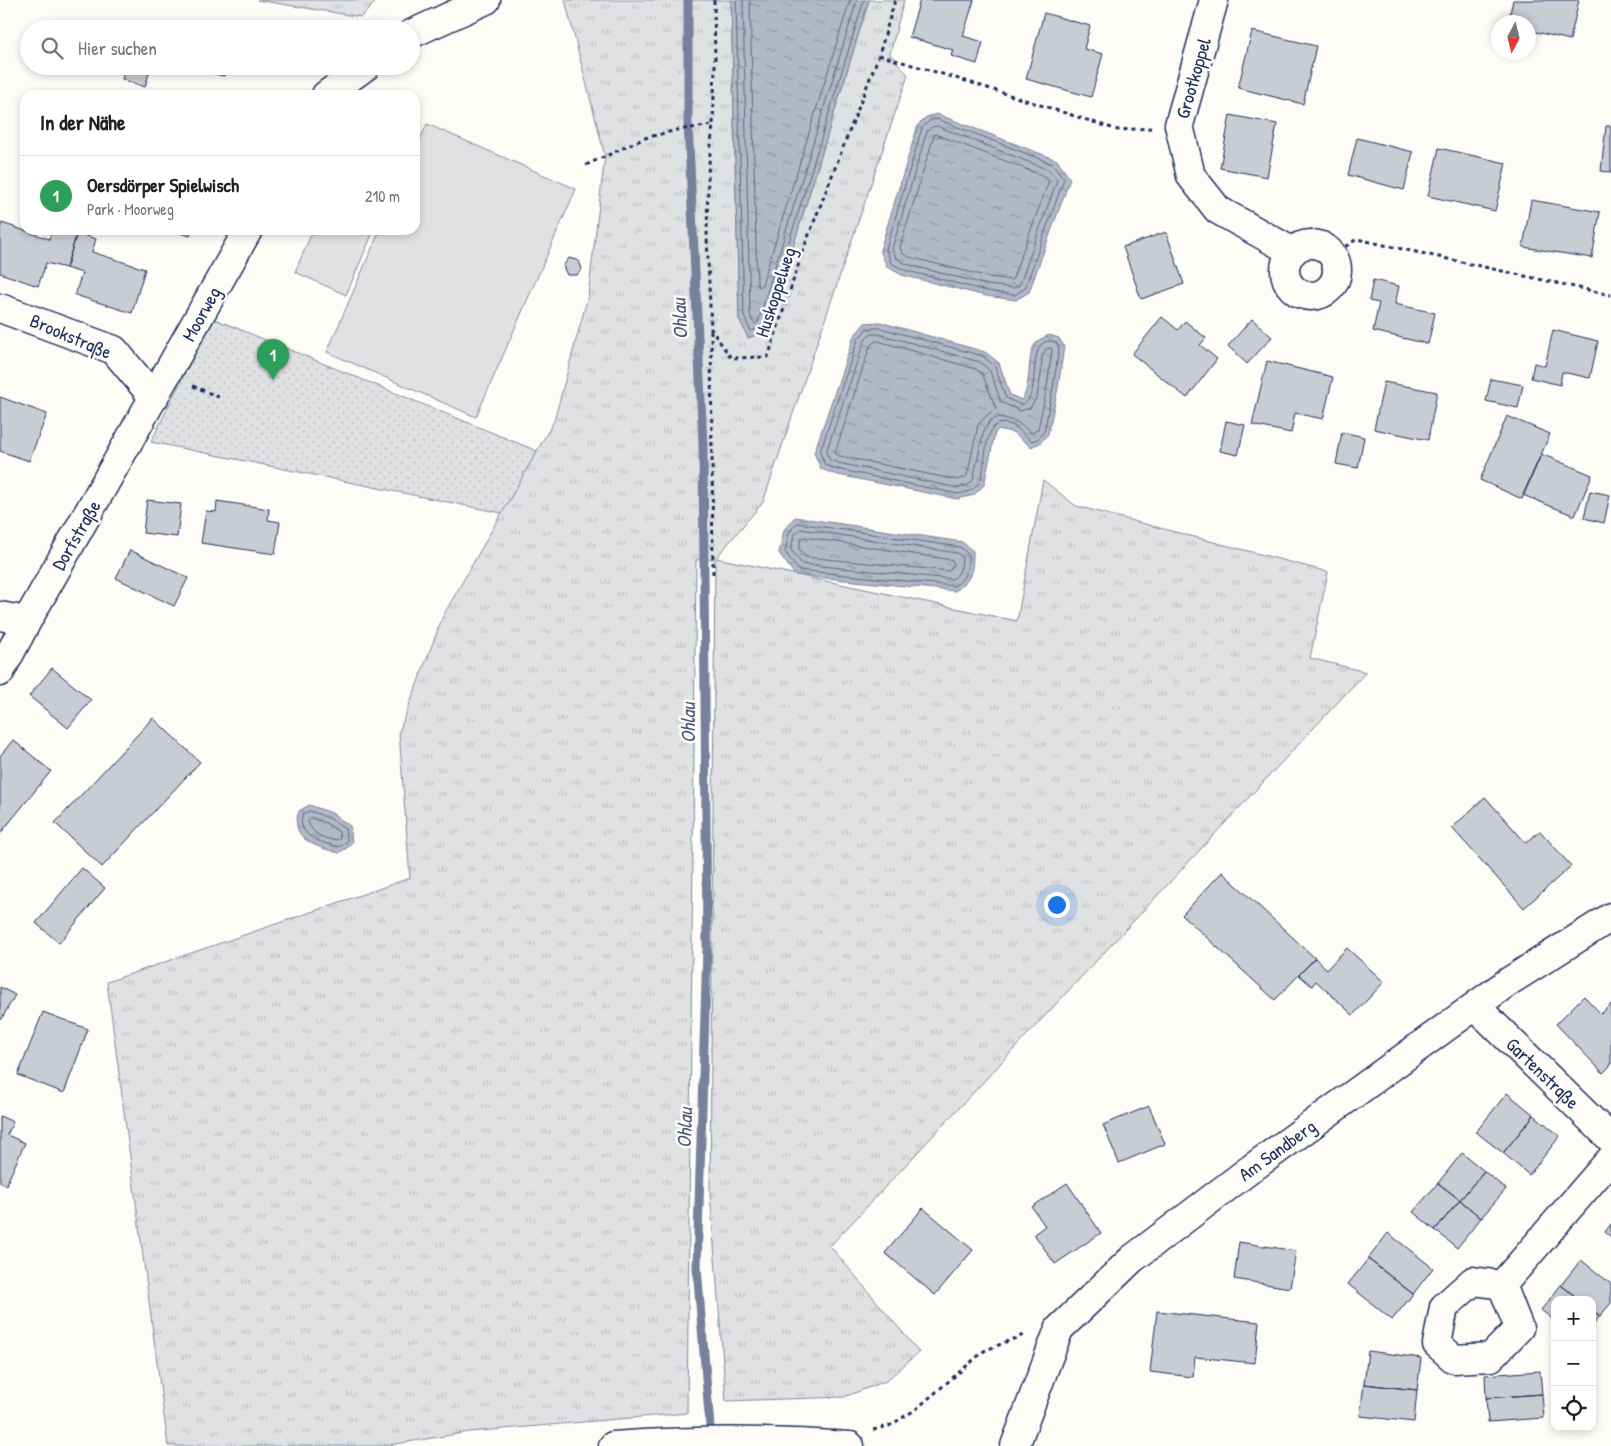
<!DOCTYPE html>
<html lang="de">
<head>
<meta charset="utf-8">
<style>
	body { margin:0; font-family:"Patrick Hand",sans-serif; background:#f2f2f2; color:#202124 }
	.controls { position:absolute; right:15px; bottom:15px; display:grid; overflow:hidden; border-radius:10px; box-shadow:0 2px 8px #0003 }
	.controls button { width:45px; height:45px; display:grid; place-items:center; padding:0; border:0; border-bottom:1px solid #e0e0e0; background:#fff; color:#202124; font:25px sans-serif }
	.compass { position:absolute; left:1491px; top:15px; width:45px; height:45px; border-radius:50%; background:#fff; box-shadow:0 2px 8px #0003; rotate:187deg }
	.you { position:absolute; left:1056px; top:904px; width:18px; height:18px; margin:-12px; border:4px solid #fff; border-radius:50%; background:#1a73e8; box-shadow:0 0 0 8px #1a73e833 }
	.badge { display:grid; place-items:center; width:32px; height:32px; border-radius:50%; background:#d1495b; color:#fff; font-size:16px; font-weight:700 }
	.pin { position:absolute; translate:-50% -41px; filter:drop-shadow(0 1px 2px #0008) }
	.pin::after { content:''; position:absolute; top:26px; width:18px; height:15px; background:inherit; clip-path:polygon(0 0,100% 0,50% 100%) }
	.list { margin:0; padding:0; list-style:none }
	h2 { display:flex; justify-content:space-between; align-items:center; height:65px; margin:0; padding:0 20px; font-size:21px }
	h2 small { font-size:16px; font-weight:400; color:#757577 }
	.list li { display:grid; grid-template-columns:32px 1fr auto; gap:15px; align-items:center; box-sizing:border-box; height:80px; padding:0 20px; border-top:1px solid #e0e0e0 }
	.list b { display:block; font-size:19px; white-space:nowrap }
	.list p { margin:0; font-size:16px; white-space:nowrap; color:#757577 }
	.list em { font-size:16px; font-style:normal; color:#757577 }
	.icon { flex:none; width:28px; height:28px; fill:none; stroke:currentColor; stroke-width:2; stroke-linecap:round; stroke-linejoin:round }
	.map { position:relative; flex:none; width:1611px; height:1446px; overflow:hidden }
	.search { position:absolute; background:#fff; box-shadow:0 2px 8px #0003; left:20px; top:20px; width:400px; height:55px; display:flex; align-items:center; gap:12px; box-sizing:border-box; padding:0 18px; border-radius:28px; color:#757577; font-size:19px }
	.panel { position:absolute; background:#fff; box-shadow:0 2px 8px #0003; left:20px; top:90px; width:400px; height:145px; border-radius:15px }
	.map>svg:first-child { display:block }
</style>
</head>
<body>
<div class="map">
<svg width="1611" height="1446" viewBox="0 0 1611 1446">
	<defs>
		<pattern id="grass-tufts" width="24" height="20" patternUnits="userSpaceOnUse" patternTransform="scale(1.25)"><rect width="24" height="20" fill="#e0e1e3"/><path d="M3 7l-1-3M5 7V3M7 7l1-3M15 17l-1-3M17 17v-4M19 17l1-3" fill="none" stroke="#c0c1c5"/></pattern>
		<pattern id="park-dots" width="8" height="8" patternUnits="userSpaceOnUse" patternTransform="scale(1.25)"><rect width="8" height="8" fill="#e0e1e3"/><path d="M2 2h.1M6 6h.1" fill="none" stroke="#c0c1c5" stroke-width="1.8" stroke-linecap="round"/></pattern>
		<pattern id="water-ripples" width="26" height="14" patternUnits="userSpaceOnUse" patternTransform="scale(1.25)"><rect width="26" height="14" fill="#b3b8c5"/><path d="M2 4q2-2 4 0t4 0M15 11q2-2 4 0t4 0" fill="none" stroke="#9196a3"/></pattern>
	</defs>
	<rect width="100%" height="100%" fill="#fdfcf7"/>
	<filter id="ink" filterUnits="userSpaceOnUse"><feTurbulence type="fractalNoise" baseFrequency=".02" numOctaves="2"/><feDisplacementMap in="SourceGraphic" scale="10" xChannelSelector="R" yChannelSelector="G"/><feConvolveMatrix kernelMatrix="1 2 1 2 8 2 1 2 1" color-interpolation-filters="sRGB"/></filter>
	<g filter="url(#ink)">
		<!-- grass -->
		<path fill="url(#grass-tufts)" stroke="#7e88a0" d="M 257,0 L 378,0 L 361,17 Z
			M 565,0 L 731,0 L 739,317 L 748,338 L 767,331 L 869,0 L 904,0 L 890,54 L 908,75 L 763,502 L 716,558 L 1017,621 L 1043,480 L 1076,506 L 1328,572 L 1310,658 L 1366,672 L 830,1246 L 919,1352 L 886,1381 L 844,1397 L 726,1401 L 710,1193 L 715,559 L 696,560 L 687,1413 L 469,1432 L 383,1446 L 168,1446 L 107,982 L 410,878 L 399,732 L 443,616 L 554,421 L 588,296 L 605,156 Z"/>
		<!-- park -->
		<path fill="url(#park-dots)" stroke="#7e88a0" d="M 212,318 L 537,451 L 502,513 L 151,442 Z"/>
		<!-- pitch -->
		<path fill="#e0e1e3" stroke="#7e88a0" d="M 427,124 L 576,189 L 476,417 L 327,352 L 380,230 L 415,230 L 415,151 Z
			M 313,230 L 374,230 L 346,295 L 295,272 Z"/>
		<!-- water -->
		<path fill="url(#water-ripples)" stroke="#76819c" d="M 731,0 L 869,0 L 767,331 L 748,338 L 739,318 Z
			M 937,114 L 1057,160 L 1070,179 L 1029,292 L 1016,300 L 986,296 L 902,275 L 887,267 L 880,250 L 918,125 L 926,117 Z
			M 880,322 L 985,352 L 999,363 L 1010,395 L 1022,400 C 1033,382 1025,352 1038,341 C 1041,338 1046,337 1049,335 L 1059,338 L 1064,346 L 1058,388 L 1048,434 L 1040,443 L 1031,447 L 1014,433 L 999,429 L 995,433 L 984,485 L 974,495 L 957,499 L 834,474 L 821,469 L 814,453 L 854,336 L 865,323 Z
			M 795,517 L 962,542 L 973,551 C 973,570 972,581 955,591 L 795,575 L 779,553 L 784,530 Z
			M 309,805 L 332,813 L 350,826 L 352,842 L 348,847 L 339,853 C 318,847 288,840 299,811 Z"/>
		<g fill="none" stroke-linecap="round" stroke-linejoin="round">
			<!-- shore -->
			<path stroke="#586687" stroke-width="1" d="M 736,0 L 744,316 L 750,330 L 752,331 L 763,326 L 864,0
				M 743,0 L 750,315 L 753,322 L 755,324 L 758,322 L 857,0
				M 750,0 L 757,284 L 759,287 L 762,285 L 850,0
				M 937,119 L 1053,164 L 1064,179 L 1025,288 L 1015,295 L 987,291 L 904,270 L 891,263 L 886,249 L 922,128 L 929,121 Z
				M 937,126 L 1049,170 L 1057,180 L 1020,284 L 1014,288 L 988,285 L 906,264 L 896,258 L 892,249 L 927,131 L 932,127 Z
				M 935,134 L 1044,176 L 1049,181 L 1012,280 L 989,277 L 909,257 L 902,253 L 900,248 Z
				M 868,328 L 880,328 L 983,356 L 995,367 L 1006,398 L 1021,405 C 1045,399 1022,332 1056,342 L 1059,348 L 1053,388 L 1044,432 L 1038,439 L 1032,441 C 1026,437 1022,432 1017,428 C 978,406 990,468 978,484 C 972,492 966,492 958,494 L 836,469 L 825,465 L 820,452 L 858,339 Z
				M 870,334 L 879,334 L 980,362 L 990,371 L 1001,402 L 1020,411 L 1030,408 L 1037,397 L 1041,375 L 1042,356 L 1046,349 L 1051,348 L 1052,350 L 1047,387 L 1038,429 L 1032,433 L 1017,422 L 1000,417 L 991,420 L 984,430 L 973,480 L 968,485 L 958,488 L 838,463 L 830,460 L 826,452 L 864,342 Z
				M 878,341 L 976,369 L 983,375 L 996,409 L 987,415 L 978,425 L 967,476 L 964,478 L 957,480 L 840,456 L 835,453 L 870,346 L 874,342 Z
				M 797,523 L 960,547 L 968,554 C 969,567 966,580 954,586 L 798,570 L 785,552 L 789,533 Z
				M 801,529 L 957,553 L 962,557 C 962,565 960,575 952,579 L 802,564 L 791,550 L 794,535 Z
				M 804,537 L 952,560 L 954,564 L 949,571 L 806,557 L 799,549 L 801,539 Z
				M 310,811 L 329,818 L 345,829 L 347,840 L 345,844 L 338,847 C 323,843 294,836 303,814 Z
				M 311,818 L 326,823 L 339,832 L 340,839 C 327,842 311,834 308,821 Z"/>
			<!-- stream -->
			<path stroke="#76819c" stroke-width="9" d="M 688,0 L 688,122 L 703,444 L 707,949 L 697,1267 L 711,1439"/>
		</g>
		<!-- building -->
		<path fill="#c9ccd3" stroke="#1b2f5e" d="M 920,0 L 974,0 L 963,36 L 983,42 L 977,64 L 951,56 L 953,50 L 909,37 Z
			M 1513,0 L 1579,0 L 1570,40 L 1528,30 L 1528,22 L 1508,22 Z
			M 1044,13 L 1090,26 L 1084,49 L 1103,54 L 1091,97 L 1026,79 Z
			M 1252,31 L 1316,46 L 1303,104 L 1238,88 Z
			M 126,66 L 151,66 L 145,87 L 122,79 Z
			M 176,66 L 226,66 L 224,76 Z
			M 1230,115 L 1277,124 L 1267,177 L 1220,168 Z
			M 1606,126 L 1611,126 L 1611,172 L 1601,171 Z
			M 1357,138 L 1413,152 L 1404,190 L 1348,175 Z
			M 1439,148 L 1506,163 L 1495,211 L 1428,196 Z
			M 1531,200 L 1600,212 L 1592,258 L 1523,247 Z
			M 2,223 L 49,239 L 52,230 L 70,230 L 77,233 L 66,268 L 46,263 L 38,286 L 0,273 L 0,229 Z
			M 170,230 L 192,230 L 190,236 Z
			M 1166,232 L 1184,284 L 1141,299 L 1123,247 Z
			M 77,233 L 96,239 L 92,252 L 145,269 L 132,313 L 75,295 L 82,273 L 66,268 Z
			M 569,258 L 579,261 L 582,269 L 577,275 L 567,275 L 563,266 Z
			M 1373,280 L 1399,286 L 1395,304 L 1435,313 L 1428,344 L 1373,331 L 1379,303 L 1369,301 Z
			M 1162,317 L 1178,330 L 1185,321 L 1206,338 L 1200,345 L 1217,359 L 1187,398 L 1132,354 Z
			M 1252,319 L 1272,337 L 1247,364 L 1228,346 Z
			M 1553,330 L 1598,341 L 1590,378 L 1562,372 L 1560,385 L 1531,378 L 1534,363 L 1545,366 Z
			M 1267,361 L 1333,377 L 1323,419 L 1295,413 L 1291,433 L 1252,425 Z
			M 1491,379 L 1523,385 L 1518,408 L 1486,401 Z
			M 1384,382 L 1437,392 L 1428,440 L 1374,429 Z
			M 0,397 L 47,414 L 29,461 L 0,451 Z
			M 1507,416 L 1550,434 L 1522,499 L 1480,480 Z
			M 1226,421 L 1245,425 L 1238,455 L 1220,451 Z
			M 1342,432 L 1364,437 L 1358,468 L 1336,464 Z
			M 1541,454 L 1592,475 L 1575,516 L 1523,495 Z
			M 1590,491 L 1610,495 L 1604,523 L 1584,518 Z
			M 147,500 L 181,504 L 177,537 L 143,533 Z
			M 217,501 L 269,509 L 268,520 L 280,522 L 275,554 L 201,543 L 206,511 L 216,512 Z
			M 130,550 L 188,578 L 174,606 L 116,578 Z
			M 52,668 L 91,700 L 68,728 L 29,696 Z
			M 153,718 L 200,762 L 102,867 L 55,823 Z
			M 13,740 L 51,771 L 0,834 L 0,756 Z
			M 1485,797 L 1526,843 L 1540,831 L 1571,866 L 1524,908 L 1452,828 Z
			M 82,868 L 105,888 L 59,943 L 36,923 Z
			M 1222,872 L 1315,958 L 1275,1000 L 1182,915 Z
			M 1347,948 L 1384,982 L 1353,1015 L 1316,981 L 1312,986 L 1299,975 L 1315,958 L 1327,969 Z
			M 0,987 L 15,995 L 1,1020 L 0,1019 Z
			M 1584,996 L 1601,1014 L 1611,1004 L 1611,1065 L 1603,1073 L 1556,1024 Z
			M 43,1012 L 88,1029 L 64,1093 L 18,1075 Z
			M 1507,1093 L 1534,1115 L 1503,1153 L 1476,1132 Z
			M 1149,1106 L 1165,1144 L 1119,1163 L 1103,1125 Z
			M 1534,1115 L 1560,1136 L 1529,1175 L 1503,1153 Z
			M 0,1116 L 13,1122 L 7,1135 L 25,1143 L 6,1185 L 0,1182 Z
			M 1462,1153 L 1484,1171 L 1460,1200 L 1438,1183 Z
			M 1484,1171 L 1506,1189 L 1481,1218 L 1460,1200 Z
			M 1067,1183 L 1101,1233 L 1055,1264 L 1034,1234 L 1045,1226 L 1032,1207 Z
			M 1438,1183 L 1460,1200 L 1435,1230 L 1413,1212 Z
			M 1460,1200 L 1481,1218 L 1457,1248 L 1435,1230 Z
			M 923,1208 L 973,1250 L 935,1295 L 885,1253 Z
			M 1611,1224 L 1611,1237 L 1605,1232 Z
			M 1388,1233 L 1433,1268 L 1413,1294 L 1368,1259 Z
			M 1239,1242 L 1296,1251 L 1290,1288 L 1234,1279 Z
			M 1368,1259 L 1413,1294 L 1392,1320 L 1348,1284 Z
			M 1581,1260 L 1611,1284 L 1611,1303 L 1600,1316 L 1592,1310 L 1592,1300 L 1580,1300 L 1561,1285 Z
			M 1561,1285 L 1580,1300 L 1555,1300 L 1555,1321 L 1541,1310 Z
			M 1592,1310 L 1600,1316 L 1592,1326 Z
			M 1157,1311 L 1259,1322 L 1255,1363 L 1195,1357 L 1193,1377 L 1150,1372 Z
			M 1368,1351 L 1421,1358 L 1417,1390 L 1364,1384 Z
			M 1540,1371 L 1542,1394 L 1486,1398 L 1485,1375 Z
			M 1364,1384 L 1417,1390 L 1414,1422 L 1360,1416 Z
			M 1542,1394 L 1544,1418 L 1488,1422 L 1486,1398 Z"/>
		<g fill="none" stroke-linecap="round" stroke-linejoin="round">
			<defs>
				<path id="street" d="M 1214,0 L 1179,125 L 1191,176 L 1218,210 L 1293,252
					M 411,34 L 486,0
					M 326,95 L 366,66
					M1285 270a26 26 0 1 1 52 0a26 26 0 1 1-52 0Z
					M 0,308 L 114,350 L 154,398
					M 0,616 L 27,621
					M 0,672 L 27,621 L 248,230
					M 1475,1006 L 1611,1139
					M 1473,1281 L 1502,1285 L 1519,1328 L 1491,1357 L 1454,1359 L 1437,1344 L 1444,1307 Z
					M 1502,1285 L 1611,1159
					M 1015,1446 L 1059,1329 L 1132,1259 L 1248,1171 L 1508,982 L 1611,917"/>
				<path id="secondary" d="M 613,1446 C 692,1440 771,1440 850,1446"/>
			</defs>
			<!-- street casing -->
			<use href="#street" stroke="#1b2f5e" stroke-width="31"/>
			<!-- secondary casing -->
			<use href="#secondary" stroke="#1b2f5e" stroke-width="31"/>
			<!-- path -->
			<path stroke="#1b2f5e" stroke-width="3" stroke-dasharray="4 4" stroke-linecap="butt" d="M 714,0 L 715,65 L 713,125 L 708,173 L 707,237 L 711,329 L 731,358 L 768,357 L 805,245 L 879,55 L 895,0
				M 879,55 L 969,82 L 1118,130 L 1151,128
				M 586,165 L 645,138 L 677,130 L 713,125
				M 1332,255 L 1357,239 L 1611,295
				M 711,330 L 713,578
				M 193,386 L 221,398
				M 873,1430 L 889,1426 L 915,1410 L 984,1351 L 1026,1334"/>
			<!-- street -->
			<use href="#street" stroke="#fdfcf7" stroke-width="28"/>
			<!-- secondary -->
			<use href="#secondary" stroke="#fdfcf7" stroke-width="28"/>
		</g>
	</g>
	<g text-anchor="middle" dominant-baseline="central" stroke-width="5" stroke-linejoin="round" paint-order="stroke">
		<!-- street labels -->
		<g font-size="19" fill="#1b2f5e" stroke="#fdfcf7">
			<text transform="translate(1193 78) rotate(-74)">Grootkoppel</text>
			<text transform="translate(775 292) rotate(-72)">Huskoppelweg</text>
			<text transform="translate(201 314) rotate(-61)">Moorweg</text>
			<text transform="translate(71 336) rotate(23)">Brookstraße</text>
			<text transform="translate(76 535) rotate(-60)">Dorfstraße</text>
			<text transform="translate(1543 1073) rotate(44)">Gartenstraße</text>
			<text transform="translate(1277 1150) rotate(-36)">Am Sandberg</text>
		</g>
		<!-- water labels -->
		<g font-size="20" font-style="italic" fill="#49587d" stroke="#fdfcf7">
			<text transform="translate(679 319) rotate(-93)">Ohlau</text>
			<text transform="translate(687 723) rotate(-90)">Ohlau</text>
			<text transform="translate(684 1128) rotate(-88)">Ohlau</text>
		</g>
	</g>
</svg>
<div class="controls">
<button>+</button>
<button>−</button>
<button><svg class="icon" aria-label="locate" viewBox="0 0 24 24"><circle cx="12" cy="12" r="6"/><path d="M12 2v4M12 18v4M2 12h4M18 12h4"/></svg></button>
</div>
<svg class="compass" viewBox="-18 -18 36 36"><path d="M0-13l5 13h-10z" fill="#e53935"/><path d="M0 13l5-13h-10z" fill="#757577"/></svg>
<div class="you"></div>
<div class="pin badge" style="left:273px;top:380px;background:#2e9e5b">1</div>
<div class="search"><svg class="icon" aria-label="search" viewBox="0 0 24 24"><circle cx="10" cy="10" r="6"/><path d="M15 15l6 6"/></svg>Hier suchen</div>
<section class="panel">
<h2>In der Nähe<small></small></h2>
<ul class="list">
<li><span class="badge" style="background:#2e9e5b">1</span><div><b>Oersdörper Spielwisch</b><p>Park · Moorweg</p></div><em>210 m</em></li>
</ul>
</section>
</div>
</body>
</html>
